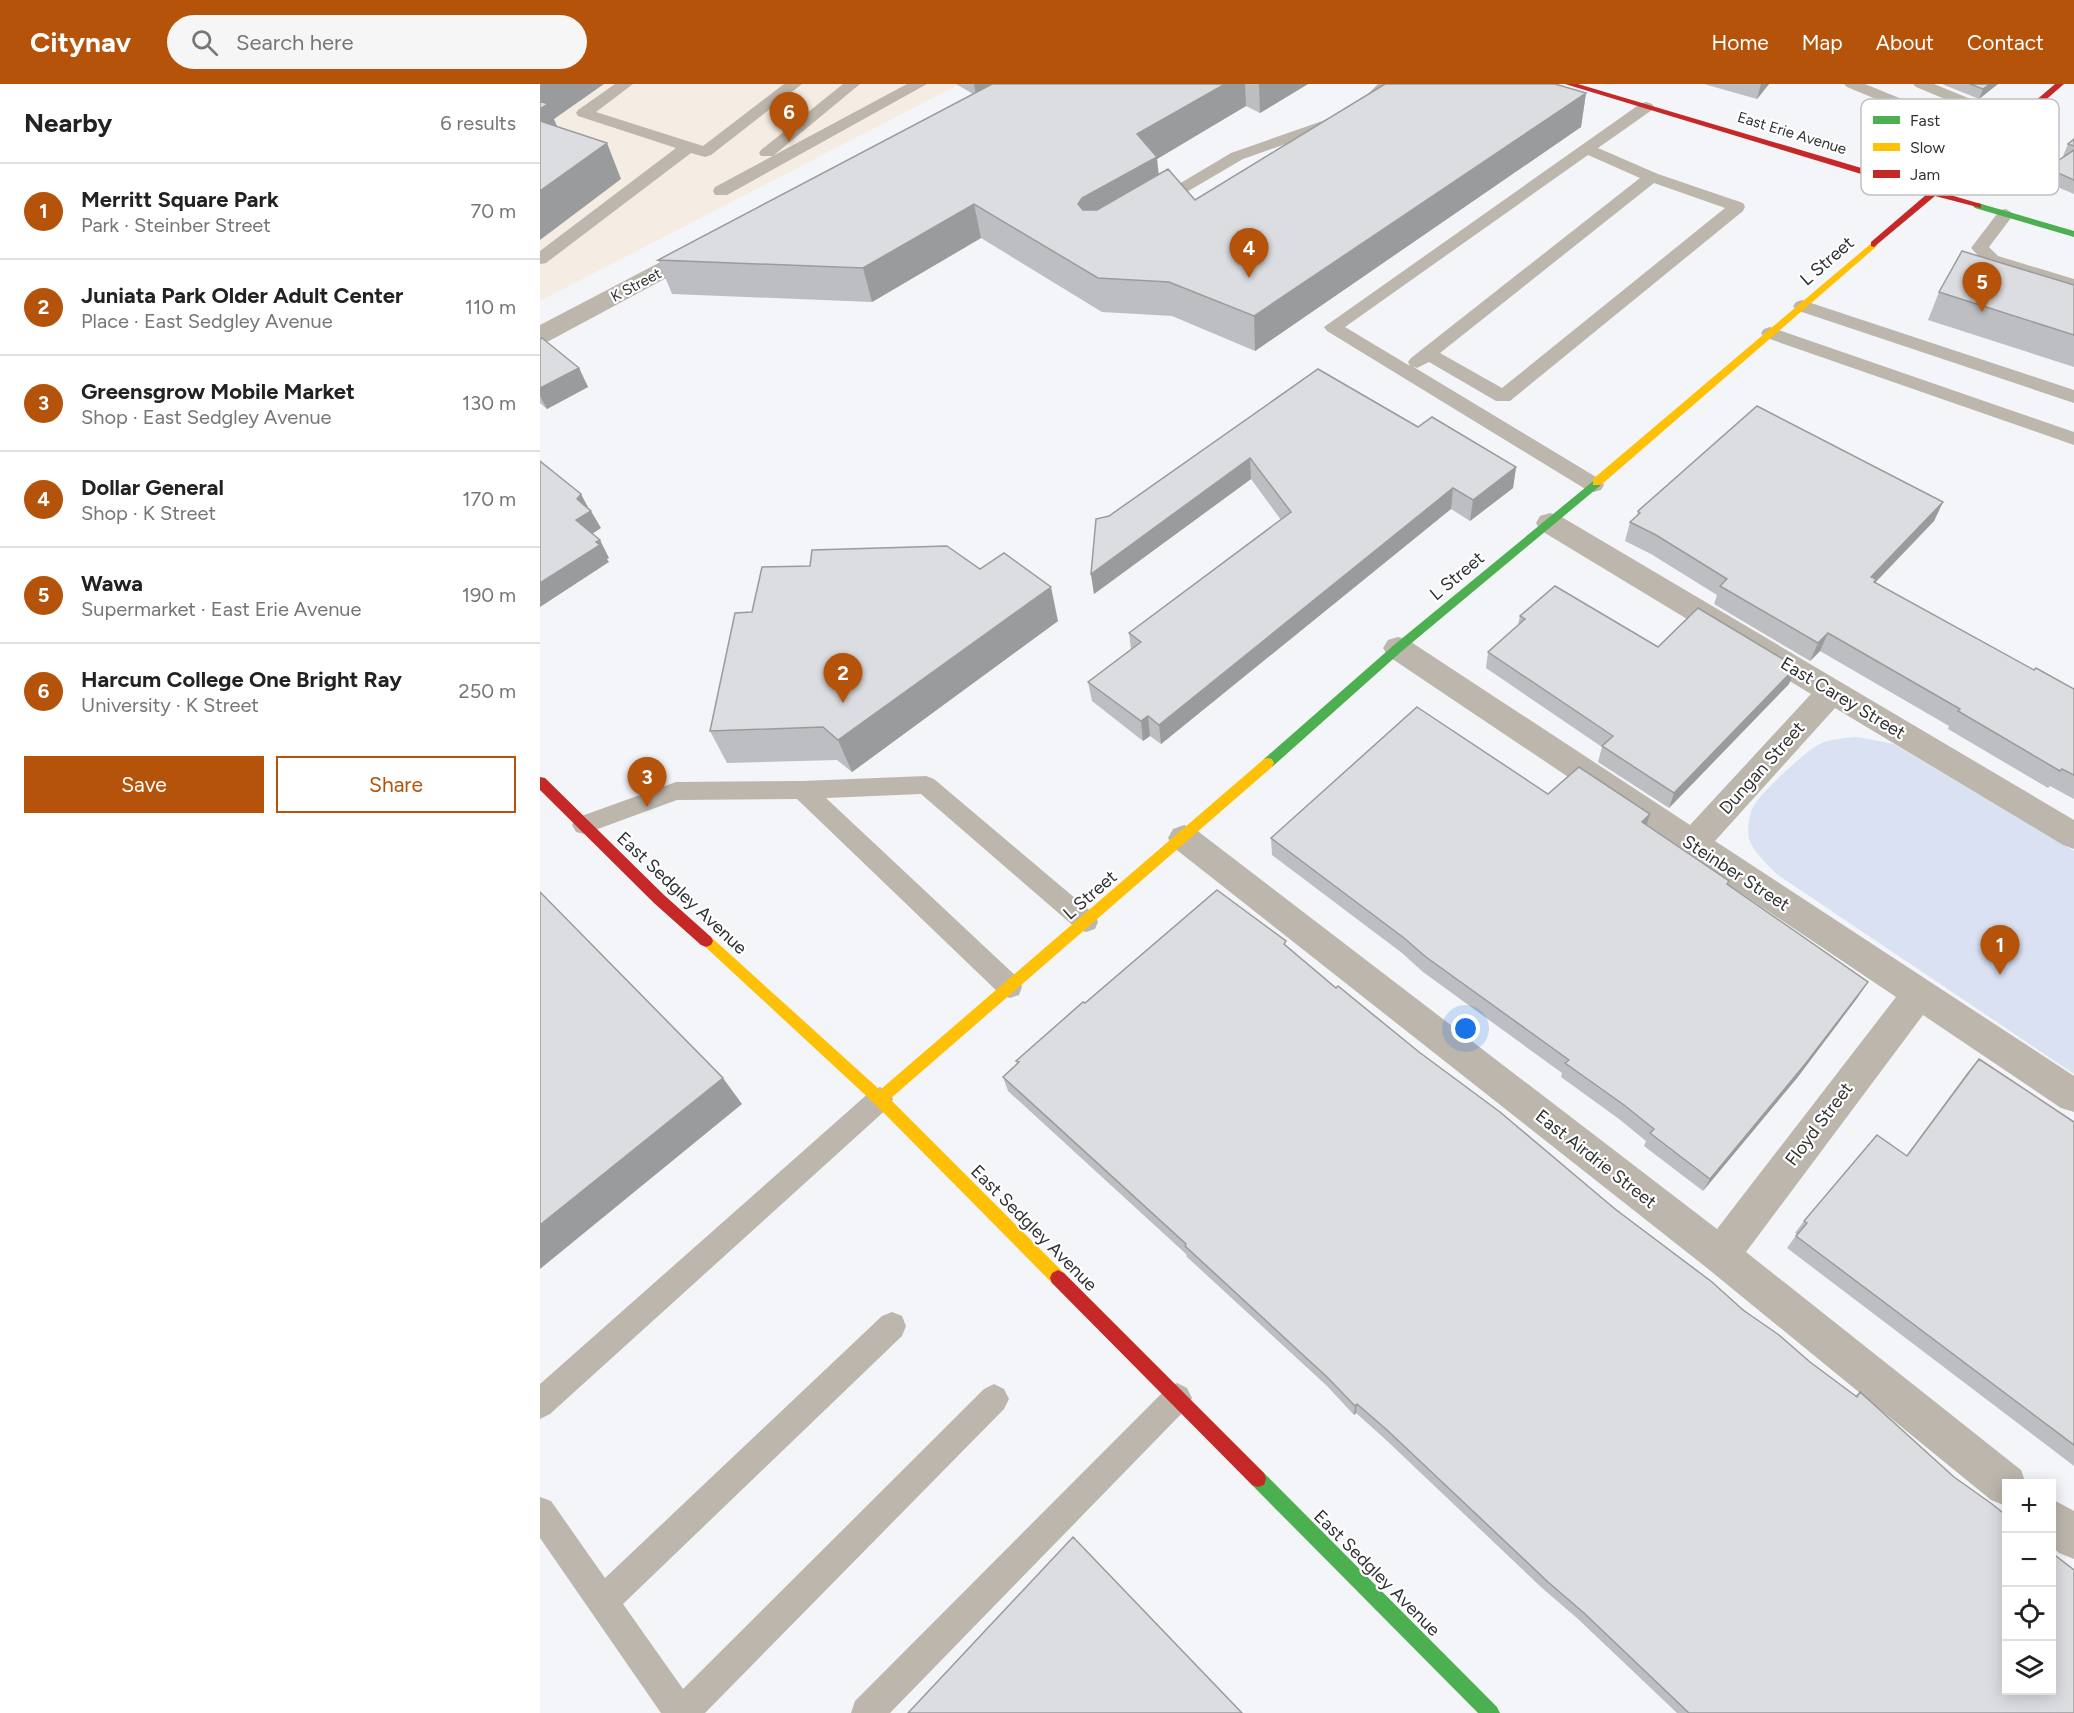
<!DOCTYPE html>
<html lang="en">
<head>
<meta charset="utf-8">
<style>
	body { margin:0; font-family:Figtree,sans-serif; background:#f6f6f6; color:#222 }
	.controls { position:absolute; right:18px; bottom:18px; display:grid; overflow:hidden; border-radius:0px; box-shadow:0 3px 15px #0003 }
	.controls button { width:54px; height:54px; display:grid; place-items:center; padding:0; border:0; border-bottom:2px solid #e0e0e0; background:#fff; color:#222; font:30px sans-serif }
	.you { position:absolute; left:926px; top:945px; width:21px; height:21px; margin:-15px; border:4px solid #fff; border-radius:50%; background:#1a73e8; box-shadow:0 0 0 9px #1a73e833 }
	.badge { display:grid; place-items:center; width:39px; height:39px; border-radius:50%; background:#b45309; color:#fff; font-size:20px; font-weight:700 }
	.pin { position:absolute; translate:-50% -50px; filter:drop-shadow(0 2px 3px #0008) }
	.pin::after { content:''; position:absolute; top:32px; width:21px; height:18px; background:inherit; clip-path:polygon(0 0,100% 0,50% 100%) }
	.list { margin:0; padding:0; list-style:none }
	h2 { display:flex; justify-content:space-between; align-items:center; height:78px; margin:0; padding:0 24px; font-size:26px }
	h2 small { font-size:20px; font-weight:400; color:#767676 }
	.list li { display:grid; grid-template-columns:39px 1fr auto; gap:18px; align-items:center; box-sizing:border-box; height:96px; padding:0 24px; border-top:2px solid #e0e0e0 }
	.list b { display:block; font-size:22px; white-space:nowrap }
	.list p { margin:0; font-size:20px; white-space:nowrap; color:#767676 }
	.list em { font-size:20px; font-style:normal; color:#767676 }
	.actions { display:flex; gap:12px; padding:18px 24px }
	.actions a { flex:1; padding:14px 0; border:2px solid #b45309; border-radius:0px; text-align:center; font-size:21px; color:#b45309 }
	.actions .main { background:#b45309; color:#fff }
	.icon { flex:none; width:33px; height:33px; fill:none; stroke:currentColor; stroke-width:2; stroke-linecap:round; stroke-linejoin:round }
	.map { position:relative; flex:none; width:1534px; height:1629px; overflow:hidden }
	header { display:flex; align-items:center; gap:36px; box-sizing:border-box; height:84px; padding:0 30px; background:#b45309; color:#fff }
	header strong { font-size:28px }
	nav { display:flex; gap:33px; margin-inline-start:auto; font-size:21px }
	.search { width:420px; height:54px; background:#f6f6f6; display:flex; align-items:center; gap:15px; box-sizing:border-box; padding:0 21px; border-radius:33px; color:#767676; font-size:22px }
	main { display:flex }
	aside { flex:1; background:#fff }
	.map>svg:first-child { display:block }
</style>
</head>
<body>
<header>
<strong>Citynav</strong>
<div class="search"><svg class="icon" aria-label="search" viewBox="0 0 24 24"><circle cx="10" cy="10" r="6"/><path d="M15 15l6 6"/></svg>Search here</div>
<nav><a>Home</a><a>Map</a><a>About</a><a>Contact</a></nav>
</header>
<main>
<aside>
<h2>Nearby<small>6 results</small></h2>
<ul class="list">
<li><span class="badge">1</span><div><b>Merritt Square Park</b><p>Park · Steinber Street</p></div><em>70 m</em></li>
<li><span class="badge">2</span><div><b>Juniata Park Older Adult Center</b><p>Place · East Sedgley Avenue</p></div><em>110 m</em></li>
<li><span class="badge">3</span><div><b>Greensgrow Mobile Market</b><p>Shop · East Sedgley Avenue</p></div><em>130 m</em></li>
<li><span class="badge">4</span><div><b>Dollar General</b><p>Shop · K Street</p></div><em>170 m</em></li>
<li><span class="badge">5</span><div><b>Wawa</b><p>Supermarket · East Erie Avenue</p></div><em>190 m</em></li>
<li><span class="badge">6</span><div><b>Harcum College One Bright Ray</b><p>University · K Street</p></div><em>250 m</em></li>
</ul>
<div class="actions"><a class="main">Save</a><a>Share</a></div>
</aside>
<div class="map">
<svg width="1534" height="1629" viewBox="0 0 1534 1629">
	<rect width="100%" height="100%" fill="#f3f5f8"/>
	<!-- education -->
	<path fill="#f5ede4" d="M 0,0 L 420,0 L 0,217 Z"/>
	<!-- green -->
	<path fill="#d9e1f3" d="M 1317,653 L 1354,660 L 1534,767 L 1534,990 L 1238,791 C 1228,781 1214,769 1209,755 C 1207,746 1209,731 1213,723 C 1218,711 1264,669 1276,662 C 1288,655 1304,654 1317,653 Z"/>
	<g fill="none" stroke-linecap="round" stroke-linejoin="round">
		<!-- lane -->
		<path fill="#bdb6ac" fill-rule="evenodd" d="M 75,0 L 93,0 L 56,28 L 163,62 L 244,0 L 262,0 L 171,71 L 165,73 L 151,69 L 6,179 L 0,180 L 0,167 L 136,64 L 38,32 L 36,29 L 38,26 Z
			M 303,0 L 320,0 L 233,72 L 221,72 L 219,69 L 221,66 Z
			M 367,0 L 387,0 L 187,111 L 175,111 L 173,107 L 175,103 Z
			M 838,0 L 855,0 L 823,33 L 703,75 L 621,123 L 609,123 L 607,119 L 691,69 L 811,27 Z
			M 1304,0 L 1325,0 L 1391,27 L 1393,30 L 1385,35 L 1379,33 L 1307,3 Z
			M 1373,0 L 1394,0 L 1482,36 L 1484,39 L 1476,44 L 1470,42 L 1376,3 Z
			M 1106,18 L 1112,20 L 1114,23 L 1112,26 L 1058,64 L 1118,90 L 1203,119 L 1205,123 L 1203,127 L 970,317 L 956,317 L 889,278 L 877,284 L 872,282 L 1061,396 L 1064,401 L 1061,406 L 1054,408 L 1047,406 L 787,247 L 784,243 L 1100,20 ZM 1048,71 L 1100,94 L 871,274 L 868,278 L 870,282 L 805,243 ZM 1114,99 L 1185,124 L 962,304 L 900,269 Z
			M 1466,125 L 1474,130 L 1449,163 L 1458,172 L 1534,195 L 1534,206 L 1446,180 L 1431,164 L 1434,160 L 1460,126 Z
			M 1262,216 L 1534,306 L 1534,319 L 1256,226 L 1253,222 L 1256,218 Z
			M 1230,243 L 1534,348 L 1534,361 L 1224,253 L 1221,249 L 1224,245 Z
			M 386,692 L 394,695 L 555,831 L 558,838 L 555,845 L 546,848 L 537,845 L 381,710 L 286,714 L 479,895 L 482,903 L 479,911 L 470,914 L 461,911 L 257,715 L 137,716 L 44,750 L 36,748 L 32,741 L 36,734 L 136,698 L 262,697 Z
			M 340,1003 L 349,1007 L 353,1015 L 349,1023 L 10,1330 L 0,1335 L 0,1300 L 331,1007 Z
			M 352,1228 L 362,1232 L 366,1242 L 362,1252 L 83,1520 L 143,1605 L 444,1305 L 454,1300 L 464,1305 L 469,1315 L 464,1325 L 165,1629 L 121,1629 L 0,1454 L 0,1413 L 11,1417 L 65,1494 L 342,1232 Z
			M 637,1299 L 647,1304 L 652,1314 L 647,1324 L 350,1629 L 311,1629 L 315,1617 L 627,1304 Z"/>
		<!-- street -->
		<path fill="#bdb6ac" fill-rule="evenodd" d="M 163,158 L 171,160 L 175,165 L 171,170 L 9,257 L 0,259 L 0,241 L 155,160 Z
			M 1010,429 L 1020,432 L 1534,736 L 1534,765 L 1523,761 L 1295,624 L 1175,757 L 1534,992 L 1534,1028 L 1521,1024 L 1383,931 L 1206,1168 L 1481,1386 L 1486,1400 L 1466,1400 L 1466,1422 L 1451,1416 L 1167,1184 L 633,763 L 628,754 L 633,745 L 644,741 L 655,745 L 1177,1145 L 1356,913 L 848,572 L 843,564 L 848,556 L 858,553 L 868,556 L 1150,741 L 1271,610 L 1000,446 L 996,439 L 1000,432 Z
			M 1512,1415 L 1534,1427 L 1534,1475 L 1519,1469 L 1512,1463 Z"/>
		<!-- fast -->
		<path fill="#4caf50" fill-rule="evenodd" d="M 1438,119 L 1534,147 L 1534,153 L 1435,124 L 1433,122 Z
			M 1057,394 L 1063,398 L 1061,401 L 862,567 L 732,683 L 724,683 L 722,679 L 724,675 L 854,561 Z
			M 718,1387 L 724,1389 L 957,1623 L 960,1629 L 938,1629 L 712,1401 L 710,1395 L 712,1389 Z"/>
		<!-- slow -->
		<path fill="#ffc107" fill-rule="evenodd" d="M 1334,157 L 1337,158 L 1337,162 L 1061,401 L 1053,401 L 1053,395 Z
			M 728,674 L 732,675 L 734,679 L 732,683 L 350,1015 L 524,1189 L 526,1194 L 524,1199 L 518,1202 L 512,1199 L 335,1020 L 159,857 L 161,853 L 166,851 L 171,853 L 340,1006 L 724,675 Z"/>
		<!-- jam -->
		<path fill="#c62828" fill-rule="evenodd" d="M 1025,0 L 1038,0 L 1392,105 L 1515,0 L 1524,0 L 1400,108 L 1441,120 L 1441,124 L 1395,112 L 1334,163 L 1331,162 L 1331,158 L 1387,110 Z
			M 0,693 L 5,694 L 124,811 L 171,853 L 173,857 L 171,861 L 166,863 L 161,861 L 114,819 L 0,706 Z
			M 518,1186 L 524,1189 L 724,1389 L 726,1395 L 724,1401 L 718,1403 L 712,1401 L 512,1199 L 510,1194 L 512,1189 Z"/>
	</g>
	<!-- wall -->
	<path fill="#bdbec1" d="M 416,0 L 768,0 L 720,29 L 706,22 L 617,75 L 619,91 L 655,116 L 1046,9 L 1041,43 L 715,267 L 632,232 L 562,228 L 441,154 L 332,218 L 132,210 L 118,176 L 433,10 Z
		M 1164,0 L 1229,0 L 1217,15 Z
		M 1402,0 L 1458,0 L 1439,15 Z
		M 1534,55 L 1534,110 L 1501,96 L 1507,84 L 1525,72 L 1523,72 L 1528,60 Z
		M 1534,201 L 1534,283 L 1388,236 L 1399,208 Z
		M 0,255 L 39,284 L 48,303 L 7,325 L 0,319 Z
		M 778,285 L 878,343 L 976,383 L 973,404 L 930,437 L 911,425 L 621,660 L 610,652 L 603,657 L 552,617 L 548,598 L 591,565 L 589,549 L 741,436 L 711,395 L 554,510 L 551,490 L 569,432 Z
		M 1403,418 L 1394,437 L 1335,499 L 1494,586 L 1534,605 L 1534,715 L 1510,702 L 1508,704 L 1408,645 L 1409,642 L 1280,567 L 1270,577 L 1174,520 L 1177,511 L 1111,470 L 1085,457 L 1090,438 L 1097,431 L 1098,427 Z
		M 440,485 L 518,537 L 312,688 L 297,676 L 187,679 L 170,647 L 212,528 Z
		M 980,532 L 1118,563 L 1249,600 L 1129,724 L 1058,678 L 1062,663 L 946,584 L 948,568 L 978,541 Z
		M 1008,710 L 1110,730 L 1107,741 L 1189,797 L 1188,800 L 1318,913 L 1257,994 L 1163,1107 L 1104,1062 L 1106,1057 L 1079,1035 L 1021,993 L 1022,989 L 883,888 L 862,869 L 732,771 L 731,754 Z
		M 746,862 L 796,904 L 1270,1278 L 1315,1312 L 1320,1308 L 1534,1629 L 1137,1629 L 1038,1535 L 1002,1504 L 845,1355 L 816,1329 L 814,1331 L 787,1302 L 647,1173 L 646,1170 L 468,1007 L 463,993 L 477,980 L 476,977 L 545,919 Z
		M 1439,975 L 1534,1038 L 1534,1382 L 1247,1164 L 1257,1150 L 1255,1149 L 1264,1137 L 1366,1072 L 1427,989 Z"/>
	<!-- shaded-wall -->
	<path fill="#9a9b9d" d="M 0,0 L 64,0 L 14,35 L 23,56 L 0,59 Z
		M 434,0 L 452,0 L 436,11 Z
		M 685,0 L 705,0 L 706,22 L 617,75 L 620,107 L 547,148 L 538,120 L 597,50 Z
		M 719,0 L 768,0 L 720,29 Z
		M 1221,0 L 1229,0 L 1217,15 Z
		M 1450,0 L 1458,0 L 1439,15 L 1443,5 Z
		M 1046,9 L 1041,43 L 715,267 L 714,232 Z
		M 67,59 L 81,95 L 0,156 L 0,107 Z
		M 434,120 L 441,154 L 332,218 L 323,184 Z
		M 39,284 L 48,303 L 7,325 L 0,312 L 0,304 Z
		M 710,374 L 711,395 L 554,510 L 551,490 Z
		M 976,383 L 973,404 L 930,437 L 933,416 Z
		M 913,404 L 911,425 L 621,660 L 619,641 Z
		M 41,410 L 50,427 L 51,427 L 61,444 L 46,454 L 36,436 L 37,415 Z
		M 1403,418 L 1394,437 L 1323,511 L 1331,493 Z
		M 60,456 L 69,474 L 67,475 L 69,478 L 0,523 L 0,499 Z
		M 511,503 L 518,537 L 312,688 L 298,656 Z
		M 1288,549 L 1280,567 L 1270,577 L 1278,559 Z
		M 1256,583 L 1249,600 L 1129,724 L 1134,709 Z
		M 608,632 L 610,652 L 603,657 L 601,637 Z
		M 1110,730 L 1105,747 L 1102,738 Z
		M 1328,898 L 1318,913 L 1257,994 L 1163,1107 L 1170,1095 Z
		M 183,994 L 202,1020 L 0,1185 L 0,1141 Z
		M 817,1320 L 816,1329 L 814,1331 L 815,1322 Z"/>
	<!-- building -->
	<path fill="#dcdde0" stroke="#9a9b9d" stroke-width="1.5" d="M 452,0 L 685,0 L 597,50 L 617,73 L 542,114 L 538,120 L 543,126 L 557,126 L 628,85 L 655,116 L 845,0 L 1015,0 L 1046,9 L 714,232 L 629,198 L 558,194 L 434,120 L 323,184 L 118,176 Z
		M 1430,0 L 1450,0 L 1443,5 Z
		M 0,17 L 8,20 L 0,25 Z
		M 0,37 L 67,59 L 0,107 Z
		M 1534,55 L 1534,62 L 1528,60 Z
		M 1534,66 L 1534,96 L 1507,84 Z
		M 1422,167 L 1534,201 L 1534,251 L 1399,208 Z
		M 2,254 L 39,284 L 0,304 L 0,255 Z
		M 778,285 L 878,343 L 892,333 L 976,383 L 933,416 L 913,404 L 619,641 L 608,632 L 601,637 L 548,598 L 601,558 L 589,549 L 751,428 L 710,374 L 551,490 L 556,435 L 569,432 Z
		M 1217,322 L 1403,418 L 1331,493 L 1336,495 L 1334,498 L 1494,586 L 1496,584 L 1534,605 L 1534,691 L 1522,685 L 1520,687 L 1418,627 L 1420,625 L 1288,549 L 1278,559 L 1180,502 L 1187,495 L 1116,451 L 1090,438 L 1100,429 L 1098,427 Z
		M 0,377 L 41,410 L 37,415 L 51,427 L 36,436 L 60,456 L 56,458 L 60,461 L 0,499 Z
		M 407,462 L 440,485 L 464,469 L 511,503 L 298,656 L 283,643 L 170,647 L 195,529 L 212,528 L 222,483 L 270,482 L 272,466 Z
		M 1015,502 L 1118,563 L 1158,524 L 1256,583 L 1134,709 L 1062,662 L 1073,652 L 948,568 L 985,535 L 980,532 Z
		M 877,623 L 1008,710 L 1039,683 L 1110,730 L 1102,738 L 1189,797 L 1187,800 L 1328,898 L 1266,979 L 1170,1095 L 1110,1049 L 1114,1045 L 1084,1021 L 1025,979 L 1029,976 L 886,873 L 864,854 L 731,754 Z
		M 677,806 L 746,857 L 744,860 L 796,904 L 798,902 L 879,968 L 960,1028 L 1075,1125 L 1172,1198 L 1203,1226 L 1239,1251 L 1270,1278 L 1317,1313 L 1320,1308 L 1414,1393 L 1452,1420 L 1467,1432 L 1467,1606 L 1512,1606 L 1512,1469 L 1534,1486 L 1534,1629 L 1149,1629 L 1044,1529 L 1008,1498 L 847,1346 L 817,1320 L 815,1322 L 787,1293 L 645,1162 L 646,1160 L 463,993 L 479,978 L 476,977 L 543,918 L 545,919 Z
		M 0,808 L 183,994 L 0,1141 Z
		M 1439,975 L 1534,1038 L 1534,1361 L 1256,1152 L 1267,1139 L 1264,1137 L 1337,1051 L 1367,1072 Z
		M 533,1453 L 702,1629 L 368,1629 Z"/>
	<g text-anchor="middle" dominant-baseline="central" stroke-width="4.5" stroke-linejoin="round" paint-order="stroke">
		<!-- far-street labels -->
		<g font-size="15" fill="#303133" stroke="#fff">
			<text transform="translate(1252 49) rotate(17)">East Erie Avenue</text>
			<text transform="translate(96 201) rotate(-28)">K Street</text>
		</g>
		<!-- street labels -->
		<g font-size="18" fill="#303133" stroke="#fff">
			<text transform="translate(1287 177) rotate(-41)">L Street</text>
			<text transform="translate(917 492) rotate(-40)">L Street</text>
			<text transform="translate(1303 614) rotate(31)">East Carey Street</text>
			<text transform="translate(1222 684) rotate(-48)">Dungan Street</text>
			<text transform="translate(1196 789) rotate(33)">Steinber Street</text>
			<text transform="translate(142 809) rotate(43)">East Sedgley Avenue</text>
			<text transform="translate(550 811) rotate(-41)">L Street</text>
			<text transform="translate(1279 1040) rotate(-53)">Floyd Street</text>
			<text transform="translate(1056 1075) rotate(38)">East Airdrie Street</text>
			<text transform="translate(494 1144) rotate(45)">East Sedgley Avenue</text>
			<text transform="translate(837 1489) rotate(45)">East Sedgley Avenue</text>
		</g>
	</g>
	<!-- legend -->
	<rect x="1321" y="15" width="198" height="96" rx="9" fill="#fff" stroke="#c1c1c2" stroke-width="1.5"/>
	<rect x="1333" y="32" width="27" height="8" fill="#4caf50"/>
	<rect x="1333" y="59" width="27" height="8" fill="#ffc107"/>
	<rect x="1333" y="86" width="27" height="8" fill="#c62828"/>
	<g font-size="16" fill="#303133">
		<text x="1370" y="42">Fast</text>
		<text x="1370" y="69">Slow</text>
		<text x="1370" y="96">Jam</text>
	</g>
</svg>
<div class="controls">
<button>+</button>
<button>−</button>
<button><svg class="icon" aria-label="locate" viewBox="0 0 24 24"><circle cx="12" cy="12" r="6"/><path d="M12 2v4M12 18v4M2 12h4M18 12h4"/></svg></button>
<button><svg class="icon" aria-label="layers" viewBox="0 0 24 24"><path d="M12 4l9 5-9 5-9-5zM3 14l9 5 9-5"/></svg></button>
</div>
<div class="you"></div>
<div class="pin badge" style="left:1460px;top:891px">1</div>
<div class="pin badge" style="left:303px;top:619px">2</div>
<div class="pin badge" style="left:107px;top:723px">3</div>
<div class="pin badge" style="left:709px;top:194px">4</div>
<div class="pin badge" style="left:1442px;top:228px">5</div>
<div class="pin badge" style="left:249px;top:58px">6</div>
</div>
</main>
</body>
</html>
